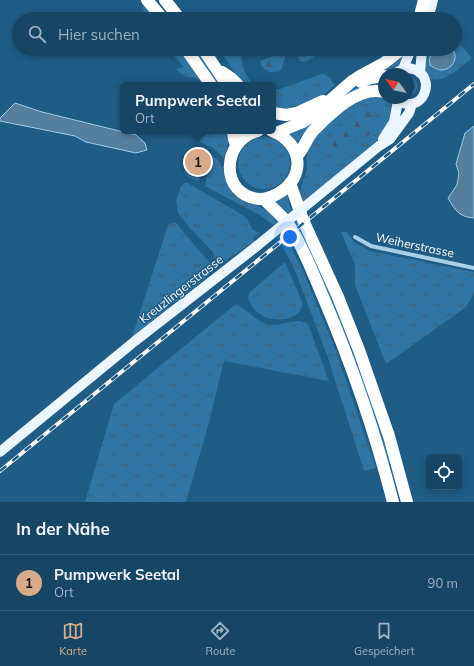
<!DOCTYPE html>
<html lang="de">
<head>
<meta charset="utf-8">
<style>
	body { margin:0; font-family:Mulish,sans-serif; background:#244f6d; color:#f1f3f6 }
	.controls { position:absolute; right:12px; bottom:12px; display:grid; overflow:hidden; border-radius:6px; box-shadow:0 2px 6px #0003 }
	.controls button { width:36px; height:36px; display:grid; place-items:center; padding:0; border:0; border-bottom:1px solid #365d78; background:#174564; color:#f1f3f6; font:20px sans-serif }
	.compass { position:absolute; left:378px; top:68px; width:36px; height:36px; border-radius:50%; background:#174564; box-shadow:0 2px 6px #0003; rotate:303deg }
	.you { position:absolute; left:290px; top:237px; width:14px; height:14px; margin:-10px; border:3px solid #fff; border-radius:50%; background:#1a73e8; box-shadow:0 0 0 6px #1a73e833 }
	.badge { display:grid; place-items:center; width:26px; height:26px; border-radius:50%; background:#d6ab8b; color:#111; font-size:13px; font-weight:700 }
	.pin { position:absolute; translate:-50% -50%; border:2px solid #fff; box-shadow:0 1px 4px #0006 }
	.popup { position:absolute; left:120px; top:82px; width:156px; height:52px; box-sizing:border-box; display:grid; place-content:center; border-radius:6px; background:#174564; filter:drop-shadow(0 1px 3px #0005); font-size:13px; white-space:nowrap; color:#9eb1bf }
	.popup b { font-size:15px; color:#f1f3f6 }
	.popup::after { content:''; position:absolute; left:50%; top:100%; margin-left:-8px; border:8px solid transparent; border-top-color:#174564 }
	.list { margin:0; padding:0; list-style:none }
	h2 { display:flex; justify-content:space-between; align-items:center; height:52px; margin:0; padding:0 16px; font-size:17px }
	h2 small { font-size:13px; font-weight:400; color:#9eb1bf }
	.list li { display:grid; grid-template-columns:26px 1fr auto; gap:12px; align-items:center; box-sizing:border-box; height:56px; padding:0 16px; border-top:1px solid #365d78 }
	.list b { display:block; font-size:15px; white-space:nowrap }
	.list p { margin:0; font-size:13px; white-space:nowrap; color:#9eb1bf }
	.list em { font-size:13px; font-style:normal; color:#9eb1bf }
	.icon { flex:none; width:22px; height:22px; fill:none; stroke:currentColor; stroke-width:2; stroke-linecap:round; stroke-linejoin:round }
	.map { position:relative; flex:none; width:474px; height:502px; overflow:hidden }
	.search { position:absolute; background:#174564; box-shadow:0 2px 6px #0003; left:12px; right:12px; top:12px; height:44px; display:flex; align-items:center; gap:10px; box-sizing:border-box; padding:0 14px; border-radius:22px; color:#9eb1bf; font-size:15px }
	.sheet { height:108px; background:#174564 }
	nav { display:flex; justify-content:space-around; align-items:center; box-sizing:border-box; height:56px; border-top:1px solid #365d78; background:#174564; font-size:11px; color:#9eb1bf }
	nav a { display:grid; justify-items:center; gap:2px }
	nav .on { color:#d6ab8b }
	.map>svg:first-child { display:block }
</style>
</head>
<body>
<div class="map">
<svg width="474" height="502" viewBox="0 0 474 502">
	<defs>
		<pattern id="grass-tufts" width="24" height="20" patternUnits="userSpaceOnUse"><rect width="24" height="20" fill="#3075a3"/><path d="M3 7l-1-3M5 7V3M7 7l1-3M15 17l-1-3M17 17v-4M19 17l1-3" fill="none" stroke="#3f5e73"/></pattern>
		<pattern id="forest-firs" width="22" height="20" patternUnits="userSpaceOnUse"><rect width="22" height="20" fill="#3075a3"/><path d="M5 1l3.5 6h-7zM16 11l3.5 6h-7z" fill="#3f5e73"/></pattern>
	</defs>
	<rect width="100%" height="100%" fill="#1f5c86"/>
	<!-- grass -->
	<path fill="url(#grass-tufts)" d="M 143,3 L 156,19 L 144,19 Z
		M 459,43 L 472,58 C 462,66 431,96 425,68 C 424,62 425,55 425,49 L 455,49 L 455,45 Z
		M 168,49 L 180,50 L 199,79 C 189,77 183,77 176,69 L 184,67 Z
		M 191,49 L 196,49 L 220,85 L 216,85 Z
		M 219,49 L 240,49 C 242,63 243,76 255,85 L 243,85 Z
		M 405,49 C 403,64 396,71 380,71 Z
		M 322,74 L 327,75 L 335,85 L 320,98 L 302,108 L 273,110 L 273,90 L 280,89 Z
		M 408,76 C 421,79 421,94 408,96 Z
		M 384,81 L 384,87 L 370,86 L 359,89 L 307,129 L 299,140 L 297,146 L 287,135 L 301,130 L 349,91 C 360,85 371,82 384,81 Z
		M 373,95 C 378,96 383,97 388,100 C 404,110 383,134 375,143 L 302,203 L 300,196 L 301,187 L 307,169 L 306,160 L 309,149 L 314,138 L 320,131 L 353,102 Z
		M 204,131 L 230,131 L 230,137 L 224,158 L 213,148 L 198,141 L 196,135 L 202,137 Z
		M238 163a26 26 0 1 1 52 0a26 26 0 1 1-52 0Z
		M 192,148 L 208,153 L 217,159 L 221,165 L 229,183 L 249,201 L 271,213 L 278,221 L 303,271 L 336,351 L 376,468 L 364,471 L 327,355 L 296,273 L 272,224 L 263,217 L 205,186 L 211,159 L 192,155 L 188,171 L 200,177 L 199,180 L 196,181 L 186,176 L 184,172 Z
		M 186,182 L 246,217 L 252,229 L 260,233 L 253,239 L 255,241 L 225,261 L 218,261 L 215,257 L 213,252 L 189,227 L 178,213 L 176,201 L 181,186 Z
		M 287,193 L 290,207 L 329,286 L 374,405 L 391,462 L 387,463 L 289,215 L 274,200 Z
		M 174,222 L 177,224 L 210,263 L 208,276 L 132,337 L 168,225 Z
		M 341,232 L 347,232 L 354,242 L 370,251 L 474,272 L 474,294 L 466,307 L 386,364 L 355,285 L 355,265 Z
		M 285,262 L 302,302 C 304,317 283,321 271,319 C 263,318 252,309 249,301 C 247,298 249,295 250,292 Z
		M 237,305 C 248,309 255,321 267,324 C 279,327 287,321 298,321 C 301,321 305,323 308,324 L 329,381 L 224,361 L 210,419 L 186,502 L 85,502 L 114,404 L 232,307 Z"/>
	<!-- forest -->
	<path fill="url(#forest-firs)" d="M 300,49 L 318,49 C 317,57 310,61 302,62 L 299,60 L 298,57 Z
		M 287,51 L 282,68 L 280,71 C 271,74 262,71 260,61 Z
		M 367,109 L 376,119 L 370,134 L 342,153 L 334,149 L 331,138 L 337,129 L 359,110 Z"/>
	<!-- water -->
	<path fill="#54809d" stroke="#9ccdec" d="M 447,49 L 454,52 C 458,59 451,70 442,70 C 437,70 433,67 430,65 C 427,52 437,51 447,49 Z
		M 15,103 L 42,112 L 136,135 L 145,143 L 147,150 L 136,153 L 86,142 L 75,136 L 0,121 L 0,118 Z
		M 474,126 L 474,218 C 459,217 455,210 448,198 L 457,185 L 459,173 L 456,164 L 465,133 Z"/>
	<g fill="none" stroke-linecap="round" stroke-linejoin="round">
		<!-- minor -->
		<path stroke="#a8d0ea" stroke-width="4" d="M 355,237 L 371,246 L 474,268"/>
		<!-- primary -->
		<path stroke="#ecf6fe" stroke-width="10" d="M 428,19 L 433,0
			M 403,69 L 411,49
			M 420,73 L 422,49
			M 395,98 C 422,120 439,76 413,69 C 406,67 400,70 395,74
			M 383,139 L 394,122 L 398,101
			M 330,186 L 379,146 L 390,139 L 409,113 L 412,104
			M 0,452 L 135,341 L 257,246"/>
		<!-- motorway -->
		<path stroke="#fff" stroke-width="12" d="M 147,0 L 163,19
			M 165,0 L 180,19
			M 419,19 L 424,0
			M 186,49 L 211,85
			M 203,49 L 227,85
			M 222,72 L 231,78 L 238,85
			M 361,82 L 370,78 L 384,76
			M 273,113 L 286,115 L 297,113 L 323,101
			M 233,131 L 234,139 L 236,145
			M 258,131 C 221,140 219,196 260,199 C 266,199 272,197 277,194 C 307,178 303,143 272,131
			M 276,133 L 303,122 L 311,117 L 351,82 L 360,76 L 384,63 L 402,49
			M 297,156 C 304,149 306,139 313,131 C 330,114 358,85 384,92
			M 290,183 L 303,220 L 338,297 L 359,350 L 389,436 L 407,502
			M 264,199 C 272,208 282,215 289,225 C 302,244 314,276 324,299 C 352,365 375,432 393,502"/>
		<defs>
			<path id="rail" d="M 0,471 L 474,84"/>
		</defs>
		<!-- rail casing -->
		<use href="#rail" stroke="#fff" stroke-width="4"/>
		<!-- rail -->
		<use href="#rail" stroke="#1f5c86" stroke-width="2.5" stroke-dasharray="8" stroke-linecap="butt"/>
		<!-- primary-bridge -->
		<path stroke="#ecf6fe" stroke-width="10" d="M 257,246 L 330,186"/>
	</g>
	<g text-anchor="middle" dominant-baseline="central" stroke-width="3" stroke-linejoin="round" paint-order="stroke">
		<!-- street labels -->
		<g font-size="12" fill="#fff" stroke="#1f5c86">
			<text transform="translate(415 245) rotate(12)">Weiherstrasse</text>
			<text transform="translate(181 289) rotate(-38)">Kreuzlingerstrasse</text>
		</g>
	</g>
</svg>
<div class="controls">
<button><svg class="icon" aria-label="locate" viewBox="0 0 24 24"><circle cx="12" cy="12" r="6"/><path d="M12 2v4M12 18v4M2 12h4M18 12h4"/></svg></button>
</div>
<svg class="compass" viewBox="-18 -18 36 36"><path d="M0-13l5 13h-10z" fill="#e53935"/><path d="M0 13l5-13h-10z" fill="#9eb1bf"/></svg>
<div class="you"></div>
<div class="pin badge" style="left:198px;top:162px">1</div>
<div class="popup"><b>Pumpwerk Seetal</b>Ort</div>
<div class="search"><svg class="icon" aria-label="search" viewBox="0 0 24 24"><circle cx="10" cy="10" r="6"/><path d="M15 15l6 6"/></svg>Hier suchen</div>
</div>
<section class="sheet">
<h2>In der Nähe<small></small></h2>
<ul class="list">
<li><span class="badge">1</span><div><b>Pumpwerk Seetal</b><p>Ort</p></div><em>90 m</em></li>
</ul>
</section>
<nav>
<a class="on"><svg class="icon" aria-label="map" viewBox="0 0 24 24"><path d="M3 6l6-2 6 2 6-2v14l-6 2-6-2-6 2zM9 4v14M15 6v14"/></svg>Karte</a>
<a><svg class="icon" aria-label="directions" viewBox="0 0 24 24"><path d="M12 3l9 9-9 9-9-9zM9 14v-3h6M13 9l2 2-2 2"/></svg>Route</a>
<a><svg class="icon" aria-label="saved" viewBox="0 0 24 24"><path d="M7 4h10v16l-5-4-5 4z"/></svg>Gespeichert</a>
</nav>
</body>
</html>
